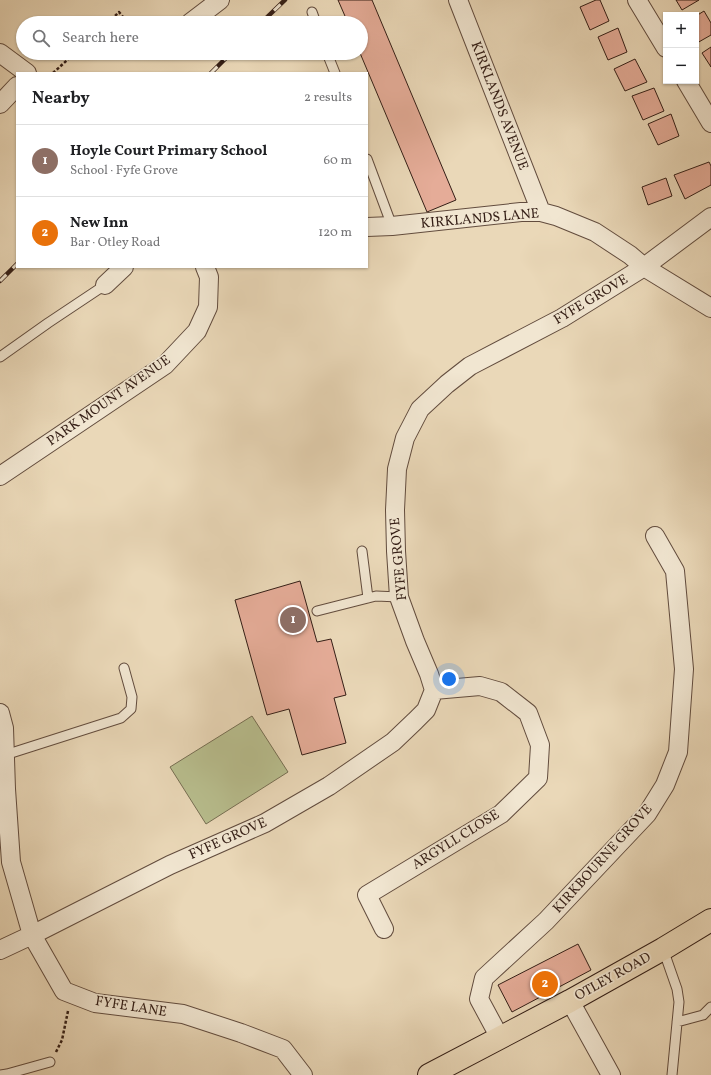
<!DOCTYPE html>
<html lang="en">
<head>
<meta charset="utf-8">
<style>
	body { margin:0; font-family:Vollkorn,serif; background:#f2f2f2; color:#202124 }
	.controls { position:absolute; right:12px; top:12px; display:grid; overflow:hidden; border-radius:0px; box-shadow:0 1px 3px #0004 }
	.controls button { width:36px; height:36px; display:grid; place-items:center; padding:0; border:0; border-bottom:1px solid #e0e0e0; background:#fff; color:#202124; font:20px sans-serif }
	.you { position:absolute; left:449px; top:679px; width:14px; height:14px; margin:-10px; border:3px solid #fff; border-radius:50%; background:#1a73e8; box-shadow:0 0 0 6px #1a73e833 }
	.badge { display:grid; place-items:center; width:26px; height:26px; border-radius:50%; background:#8f2418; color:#fff; font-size:13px; font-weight:700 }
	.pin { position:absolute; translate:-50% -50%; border:2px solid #fff; box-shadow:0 1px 4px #0006 }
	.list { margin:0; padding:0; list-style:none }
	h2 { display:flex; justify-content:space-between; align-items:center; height:52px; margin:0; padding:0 16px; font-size:17px }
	h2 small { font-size:13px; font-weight:400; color:#757577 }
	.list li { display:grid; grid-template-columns:26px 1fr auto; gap:12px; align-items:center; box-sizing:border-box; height:72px; padding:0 16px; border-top:1px solid #e0e0e0 }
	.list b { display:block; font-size:15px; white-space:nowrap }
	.list p { margin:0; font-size:13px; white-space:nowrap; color:#757577 }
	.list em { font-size:13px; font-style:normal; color:#757577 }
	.icon { flex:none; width:22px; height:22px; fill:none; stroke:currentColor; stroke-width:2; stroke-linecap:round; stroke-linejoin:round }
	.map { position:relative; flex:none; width:711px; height:1075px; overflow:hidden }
	.search { position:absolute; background:#fff; box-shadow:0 1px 3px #0004; left:16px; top:16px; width:352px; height:44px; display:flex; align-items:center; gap:10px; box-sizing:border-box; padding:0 14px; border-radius:22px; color:#757577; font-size:15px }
	.panel { position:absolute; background:#fff; box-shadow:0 1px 3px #0004; left:16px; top:72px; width:352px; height:196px; border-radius:0px }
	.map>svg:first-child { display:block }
</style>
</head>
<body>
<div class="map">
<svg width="711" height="1075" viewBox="0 0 711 1075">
	<rect width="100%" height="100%" fill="#ead8b8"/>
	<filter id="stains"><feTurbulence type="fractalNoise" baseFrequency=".005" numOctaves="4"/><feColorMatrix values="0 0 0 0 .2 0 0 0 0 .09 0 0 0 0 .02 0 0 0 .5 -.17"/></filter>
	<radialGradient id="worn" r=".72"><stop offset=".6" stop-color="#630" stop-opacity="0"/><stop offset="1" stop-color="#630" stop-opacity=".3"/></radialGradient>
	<!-- green -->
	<path fill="#b8be8e" stroke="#766e52" d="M 252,716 L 288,772 L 206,824 L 170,767 Z"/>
	<!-- building -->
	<path fill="#e5ac98" stroke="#341e16" d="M 338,0 L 372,0 L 456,200 L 427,212 L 360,53 L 361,23 L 348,23 Z
		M 596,0 L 600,0 L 609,21 L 590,30 L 580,7 Z
		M 676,0 L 699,0 L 682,10 Z
		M 704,11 L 711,23 L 711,35 L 697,43 L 696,41 L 696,16 Z
		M 618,28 L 627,52 L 608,60 L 598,37 Z
		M 711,47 L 711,67 L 702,53 Z
		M 635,59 L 647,82 L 625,91 L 614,69 Z
		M 654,88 L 664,111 L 643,120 L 632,96 Z
		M 671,114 L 679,136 L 658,145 L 648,124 Z
		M 709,162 L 711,166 L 711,185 L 685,199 L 674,175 Z
		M 666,178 L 672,196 L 648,205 L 642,187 Z
		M 300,581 L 317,642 L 331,639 L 346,695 L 334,698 L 346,743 L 302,755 L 289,709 L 267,715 L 235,600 Z
		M 578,944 L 591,970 L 512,1012 L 498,985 Z"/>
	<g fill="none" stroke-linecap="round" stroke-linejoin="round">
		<defs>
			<path id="service" d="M 312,12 L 316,23
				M 327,53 L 335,73
				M 367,159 L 392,226
				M 0,357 L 48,323 L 105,285
				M 362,551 L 368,598
				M 317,611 L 376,596 L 399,597
				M 5,755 L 121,718 L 131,709 L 132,697 L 124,668
				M 663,949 L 677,989 L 679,1002 L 672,1075
				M 677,1022 L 703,1015 L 711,1007
				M 0,1075 L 7,1074 L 50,1062"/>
			<path id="minor" d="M 458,0 L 541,212
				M 637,0 L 666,48
				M 190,23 L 220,0
				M 0,53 L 27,73
				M 686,81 L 711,123
				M 0,104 L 17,86
				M 367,227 L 392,226 L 521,212 L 541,212 L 556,216 L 595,232 L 630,255 L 644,267 L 711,308
				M 105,285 L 124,267
				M 0,476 L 165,365 L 197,331 L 208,307 L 209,277 L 205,267
				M 0,713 L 4,728 L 6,789 L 11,862 L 32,935 L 64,991 L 95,1003 L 183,1014 L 241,1033 L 283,1049 L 303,1075
				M 384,929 L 367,895 L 501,814 L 538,778 L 540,745 L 528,713 L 501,692 L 480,686 L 434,690
				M 0,950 L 32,935 L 170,865 L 265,823 L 329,786 L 393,742 L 415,721 L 426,710 L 434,690 L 429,674 L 415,641 L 399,597 L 396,551 L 395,510 L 397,469 L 405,438 L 420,409 L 447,384 L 470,366 L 562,318 L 644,267 L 711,217
				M 570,1001 L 611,1075
				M 500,1038 L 479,999 L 484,978 L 546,921 L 647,814 L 665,785 L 678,752 L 684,669 L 675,571 L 655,536"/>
			<path id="primary" d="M 429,1075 L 570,1001 L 663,949 L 711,920"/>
		</defs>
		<!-- service casing -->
		<use href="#service" stroke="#624c3e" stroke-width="11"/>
		<!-- minor casing -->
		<use href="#minor" stroke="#624c3e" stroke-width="20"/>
		<!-- primary casing -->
		<use href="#primary" stroke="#341e16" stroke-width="24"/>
		<!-- path -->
		<path stroke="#341e16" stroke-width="2.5" stroke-dasharray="3 2" stroke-linecap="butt" d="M 108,23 L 119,12 L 128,23
			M 53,73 L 75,53
			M 56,1052 L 62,1040 L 68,1011"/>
		<!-- service -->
		<use href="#service" stroke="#f1e6d1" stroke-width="9"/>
		<!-- minor -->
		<use href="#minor" stroke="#f1e6d1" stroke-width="18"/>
		<!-- primary -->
		<use href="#primary" stroke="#ead8b8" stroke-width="22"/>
		<defs>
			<path id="rail" d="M 261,23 L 285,0
				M 211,73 L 231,53
				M 0,281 L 17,264"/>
		</defs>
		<!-- rail casing -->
		<use href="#rail" stroke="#341e16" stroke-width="4.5"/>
		<!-- rail -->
		<use href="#rail" stroke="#f1e6d1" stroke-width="3" stroke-dasharray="9" stroke-linecap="butt"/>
	</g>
	<g text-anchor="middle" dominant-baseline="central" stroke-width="3.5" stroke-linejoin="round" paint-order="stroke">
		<!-- street labels -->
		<g font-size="14" fill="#341e16" stroke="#f1e6d1">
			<text transform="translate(499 106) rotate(69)">KIRKLANDS AVENUE</text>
			<text transform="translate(480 219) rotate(-5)">KIRKLANDS LANE</text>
			<text transform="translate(591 300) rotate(-31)">FYFE GROVE</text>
			<text transform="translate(109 401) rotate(-35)">PARK MOUNT AVENUE</text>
			<text transform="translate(399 559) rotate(-95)">FYFE GROVE</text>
			<text transform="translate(228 839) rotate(-24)">FYFE GROVE</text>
			<text transform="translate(456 840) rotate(-32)">ARGYLL CLOSE</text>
			<text transform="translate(603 859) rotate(-48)">KIRKBOURNE GROVE</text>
			<text transform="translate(613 977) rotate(-29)">OTLEY ROAD</text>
			<text transform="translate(131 1007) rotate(9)">FYFE LANE</text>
		</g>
	</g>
	<rect width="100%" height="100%" filter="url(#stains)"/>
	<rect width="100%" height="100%" fill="url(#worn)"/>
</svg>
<div class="controls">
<button>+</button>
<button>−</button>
</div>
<div class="you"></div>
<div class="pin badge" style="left:293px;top:620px;background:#8d6e63">1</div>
<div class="pin badge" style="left:545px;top:984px;background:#e8710a">2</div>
<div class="search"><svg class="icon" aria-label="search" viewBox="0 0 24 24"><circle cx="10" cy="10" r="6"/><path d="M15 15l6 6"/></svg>Search here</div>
<section class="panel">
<h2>Nearby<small>2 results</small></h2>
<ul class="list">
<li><span class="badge" style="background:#8d6e63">1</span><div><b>Hoyle Court Primary School</b><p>School · Fyfe Grove</p></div><em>60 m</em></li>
<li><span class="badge" style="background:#e8710a">2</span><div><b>New Inn</b><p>Bar · Otley Road</p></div><em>120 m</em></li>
</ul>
</section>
</div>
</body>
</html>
